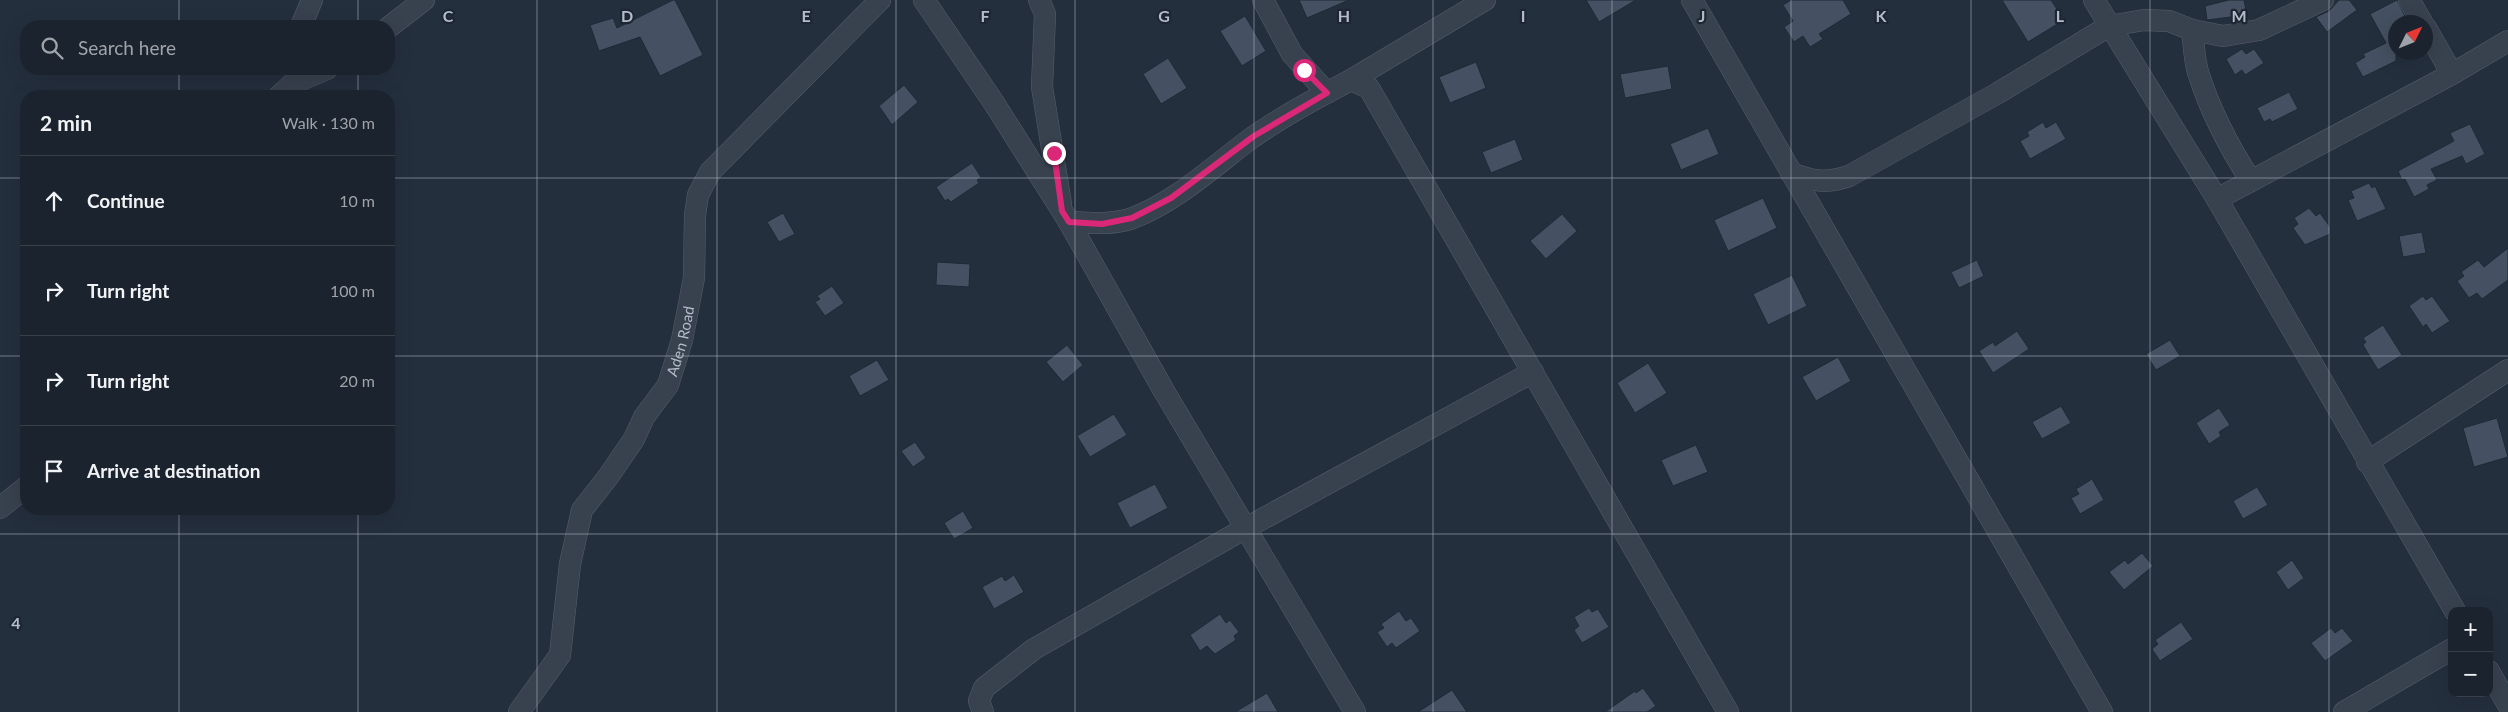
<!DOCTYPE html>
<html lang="en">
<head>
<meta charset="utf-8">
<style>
	body { margin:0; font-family:Lato,sans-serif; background:#282f3a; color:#f1f3f6 }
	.controls { position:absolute; right:15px; bottom:15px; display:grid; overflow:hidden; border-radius:10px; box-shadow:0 5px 20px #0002 }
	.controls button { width:45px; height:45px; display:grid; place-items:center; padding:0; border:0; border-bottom:1px solid #39404a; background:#1b232e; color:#f1f3f6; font:25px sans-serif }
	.compass { position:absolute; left:2388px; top:15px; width:45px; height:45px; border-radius:50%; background:#1b232e; box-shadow:0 5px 20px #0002; rotate:47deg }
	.stop { position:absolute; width:15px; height:15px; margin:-11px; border:4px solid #db2777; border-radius:50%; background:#fff }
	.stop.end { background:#db2777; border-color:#fff; box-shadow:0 1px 5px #0008 }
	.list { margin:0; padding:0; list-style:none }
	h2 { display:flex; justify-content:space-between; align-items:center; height:65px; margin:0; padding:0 20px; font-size:21px }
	h2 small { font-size:16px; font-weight:400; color:#a0a4aa }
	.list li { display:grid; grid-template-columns:32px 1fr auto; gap:15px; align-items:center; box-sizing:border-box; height:90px; padding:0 20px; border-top:1px solid #39404a }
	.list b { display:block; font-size:19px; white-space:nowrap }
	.list em { font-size:16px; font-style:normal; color:#a0a4aa }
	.icon { flex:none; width:28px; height:28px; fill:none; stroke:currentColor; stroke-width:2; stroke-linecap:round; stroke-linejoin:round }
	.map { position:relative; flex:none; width:2508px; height:712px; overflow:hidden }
	.search { position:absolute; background:#1b232e; box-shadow:0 5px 20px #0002; left:20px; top:20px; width:375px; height:55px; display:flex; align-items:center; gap:12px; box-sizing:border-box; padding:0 18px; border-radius:20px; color:#a0a4aa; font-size:19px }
	.panel { position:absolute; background:#1b232e; box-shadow:0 5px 20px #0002; left:20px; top:90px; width:375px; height:425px; border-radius:20px }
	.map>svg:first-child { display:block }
</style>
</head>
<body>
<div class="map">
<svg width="2508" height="712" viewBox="0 0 2508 712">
	<rect width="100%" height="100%" fill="#242f3e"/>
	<!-- building -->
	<path fill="#455162" stroke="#1f2835" d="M 673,0 L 675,0 L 703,55 L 660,76 L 640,37 L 599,51 L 590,25 L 613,18 L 617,28 Z
		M 1299,0 L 1349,0 L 1307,18 Z
		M 1586,0 L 1636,0 L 1599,22 Z
		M 1791,0 L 1843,0 L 1851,14 L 1819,34 L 1823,39 L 1810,47 L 1803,36 L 1794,42 L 1784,27 L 1793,21 L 1783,5 Z
		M 2002,0 L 2051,0 L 2064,20 L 2028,42 Z
		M 2229,0 L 2244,0 L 2247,15 L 2207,20 L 2205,6 Z
		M 2339,0 L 2349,0 L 2357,10 L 2327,32 L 2316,17 L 2329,11 Z
		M 2397,0 L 2408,22 L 2396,22 L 2396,61 L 2363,77 L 2355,63 L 2365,57 L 2363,54 L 2386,43 L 2370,14 Z
		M 1245,16 L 1266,51 L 1242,66 L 1220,31 Z
		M 2242,49 L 2246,54 L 2254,49 L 2264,63 L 2245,75 L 2242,70 L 2235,75 L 2226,59 Z
		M 1168,58 L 1187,88 L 1161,104 L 1143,74 Z
		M 1476,62 L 1486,88 L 1450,103 L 1439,77 Z
		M 1668,66 L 1672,89 L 1625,98 L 1620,74 Z
		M 904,85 L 918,102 L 892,125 L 879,106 Z
		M 2289,92 L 2298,109 L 2272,122 L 2270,119 L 2264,122 L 2257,108 Z
		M 2043,122 L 2046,128 L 2056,122 L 2066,139 L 2030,159 L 2020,141 L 2029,136 L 2027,132 Z
		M 2470,124 L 2485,154 L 2466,164 L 2462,156 L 2431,169 L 2437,180 L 2427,185 L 2429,189 L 2414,197 L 2405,179 L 2402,180 L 2398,171 L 2454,141 L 2450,133 Z
		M 1708,128 L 1719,154 L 1681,170 L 1670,144 Z
		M 1515,139 L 1523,160 L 1491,173 L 1482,152 Z
		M 972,163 L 981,177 L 977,180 L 979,183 L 951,202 L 948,199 L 945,201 L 936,187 Z
		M 2369,183 L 2372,188 L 2375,186 L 2386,209 L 2357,221 L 2348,200 L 2354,198 L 2351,191 Z
		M 1763,198 L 1777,228 L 1728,251 L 1714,220 Z
		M 2309,208 L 2316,216 L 2320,213 L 2330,227 L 2330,234 L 2305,245 L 2293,228 L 2298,224 L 2294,218 Z
		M 783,213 L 795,234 L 779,242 L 767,222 Z
		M 1562,214 L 1577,231 L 1546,259 L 1530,241 Z
		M 2422,232 L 2426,253 L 2403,257 L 2399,236 Z
		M 2508,248 L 2508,280 L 2482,299 L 2477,293 L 2469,298 L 2457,281 L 2464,276 L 2461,272 L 2478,260 L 2484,267 Z
		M 1977,260 L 1984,276 L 1959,288 L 1951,272 Z
		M 937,262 L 970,264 L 969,287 L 936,285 Z
		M 1792,275 L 1807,306 L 1768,325 L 1753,294 Z
		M 832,286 L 844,303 L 825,316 L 815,302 L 820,299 L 817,296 Z
		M 2423,296 L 2426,300 L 2432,296 L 2450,321 L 2432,333 L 2426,324 L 2423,327 L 2409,306 Z
		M 2383,325 L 2402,355 L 2378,370 L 2363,345 L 2366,342 L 2363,338 Z
		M 2017,331 L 2029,349 L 1993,373 L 1979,351 L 1993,342 L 1995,346 Z
		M 2170,340 L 2180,356 L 2156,370 L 2146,354 Z
		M 1067,345 L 1083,365 L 1063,382 L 1046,362 Z
		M 1838,357 L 1851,381 L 1816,401 L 1802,377 Z
		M 877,360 L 889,380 L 860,396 L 849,376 Z
		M 1648,363 L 1667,393 L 1635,413 L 1617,383 Z
		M 2061,406 L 2071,423 L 2042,439 L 2032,422 Z
		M 2219,408 L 2230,425 L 2219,432 L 2221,436 L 2209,444 L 2196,423 Z
		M 1114,414 L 1127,435 L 1090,457 L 1077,436 Z
		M 2497,418 L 2508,457 L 2474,467 L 2463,428 Z
		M 915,442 L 926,458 L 913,467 L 901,451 Z
		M 1696,445 L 1708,472 L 1673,486 L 1661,460 Z
		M 2092,479 L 2104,500 L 2080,514 L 2071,498 L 2079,494 L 2076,489 Z
		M 1155,484 L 1168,508 L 1130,528 L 1117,503 Z
		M 2257,487 L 2268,505 L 2243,519 L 2233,501 Z
		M 963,511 L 973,528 L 954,539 L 944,523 Z
		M 2142,553 L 2153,566 L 2124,590 L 2109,572 L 2125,560 L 2128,564 Z
		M 2292,560 L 2304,578 L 2288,590 L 2276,572 Z
		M 1014,575 L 1024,592 L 994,609 L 982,587 L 1002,576 L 1005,581 Z
		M 1589,608 L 1592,612 L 1598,609 L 1609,627 L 1582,643 L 1574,630 L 1579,626 L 1574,617 Z
		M 1399,611 L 1406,621 L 1411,618 L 1420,631 L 1396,648 L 1392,643 L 1387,647 L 1377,632 L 1384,628 L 1381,624 Z
		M 1220,614 L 1226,623 L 1230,620 L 1239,632 L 1234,636 L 1236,640 L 1215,654 L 1207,646 L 1200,651 L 1190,635 Z
		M 2181,622 L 2193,639 L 2160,661 L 2152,649 L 2158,644 L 2155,640 Z
		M 2331,628 L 2335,633 L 2342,628 L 2353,641 L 2325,661 L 2311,643 Z
		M 1643,688 L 1656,706 L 1647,712 L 1605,712 L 1635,691 L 1636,693 Z
		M 1452,690 L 1467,712 L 1418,712 Z
		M 1267,693 L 1278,712 L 1235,712 Z"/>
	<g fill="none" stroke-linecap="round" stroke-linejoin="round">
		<defs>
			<g id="street">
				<path d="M 924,0 L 994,103 L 1069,222 L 1164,391 L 1355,712"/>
				<path d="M 1039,0 L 1045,14 L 1042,87 L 1061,204"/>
				<path d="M 1263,0 L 1292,54 L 1327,93"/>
				<path d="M 1692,0 L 2102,712"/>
				<path d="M 2094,0 L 2217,199 L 2455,611"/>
				<path d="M 2409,0 L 2422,22"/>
				<path d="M 301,26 L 312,0"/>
				<path d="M 389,27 L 424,0"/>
				<path d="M 2426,28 L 2452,74"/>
				<path d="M 2192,30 C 2194,43 2194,59 2198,72 C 2210,111 2229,147 2251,181"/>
				<path d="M 1351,80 L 1485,0"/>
				<path d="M 279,96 L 292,84 L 327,69"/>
				<path d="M 1791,173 C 1813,181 1826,184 1849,176 L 1998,93 L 2109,26 L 2144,20 L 2169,21 L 2192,30 L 2223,36 L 2259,30 L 2323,0"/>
				<path d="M 2217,199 L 2452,74 L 2508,41"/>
				<path d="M 1069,222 C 1090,223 1113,225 1133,218 C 1177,201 1215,165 1253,137 C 1283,116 1318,97 1351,80 L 1369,88 L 1728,712"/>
				<path d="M 2367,462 L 2508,370"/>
				<path d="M 0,508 L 26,487"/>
				<path d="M 2489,671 L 2508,705"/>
				<path id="s1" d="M 519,712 L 560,655 L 570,564 L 582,510 L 608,477 L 634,439 L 644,417 L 668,385 L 682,340 L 694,278 L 695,215 L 698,195 L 710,172 L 880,0"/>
				<path d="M 983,712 L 979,701 L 984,688 L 1034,649 L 1244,529 L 1533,372"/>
				<path d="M 2344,712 L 2452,649"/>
			</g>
		</defs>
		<!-- street casing -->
		<use href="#street" stroke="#565f6c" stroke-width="22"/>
		<!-- street -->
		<use href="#street" stroke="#38414e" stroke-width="21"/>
	</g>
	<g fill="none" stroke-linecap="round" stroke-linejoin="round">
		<!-- route -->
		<path stroke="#db2777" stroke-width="6" d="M 1054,153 L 1062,211 L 1069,222 L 1102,224 L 1132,218 L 1171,198 L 1254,136 L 1327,93 L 1304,70"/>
	</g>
	<!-- grid -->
	<path fill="none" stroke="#b4bcc9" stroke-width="1" stroke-opacity="0.55" d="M 179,0 L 179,26M 358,0 L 358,26M 537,0 L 537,712M 717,0 L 717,712M 896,0 L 896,712M 1075,0 L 1075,712M 1254,0 L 1254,712M 1433,0 L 1433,712M 1612,0 L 1612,712M 1791,0 L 1791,712M 1971,0 L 1971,712M 2150,0 L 2150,712M 2329,0 L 2329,712M 179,69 L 179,96M 358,69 L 358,96M 0,178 L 26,178M 389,178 L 2508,178M 0,356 L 26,356M 389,356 L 2508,356M 179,509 L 179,712M 358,509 L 358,712M 0,534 L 2508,534"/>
	<g text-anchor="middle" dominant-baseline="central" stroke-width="4.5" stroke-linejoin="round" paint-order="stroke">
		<!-- street labels -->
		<g font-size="15" fill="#b4bcc9" stroke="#1d2633">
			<text stroke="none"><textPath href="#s1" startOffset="415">Aden Road</textPath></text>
		</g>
	</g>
	<g font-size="16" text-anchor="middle" font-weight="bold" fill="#b4bcc9" stroke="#1d2633" stroke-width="4.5" stroke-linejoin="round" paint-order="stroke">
		<text x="448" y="22">C</text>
		<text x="627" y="22">D</text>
		<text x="806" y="22">E</text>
		<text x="985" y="22">F</text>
		<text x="1164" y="22">G</text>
		<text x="1344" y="22">H</text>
		<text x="1523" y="22">I</text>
		<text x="1702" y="22">J</text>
		<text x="1881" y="22">K</text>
		<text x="2060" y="22">L</text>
		<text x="2239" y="22">M</text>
		<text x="16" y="629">4</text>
	</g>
</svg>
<div class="controls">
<button>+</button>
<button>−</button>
</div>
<svg class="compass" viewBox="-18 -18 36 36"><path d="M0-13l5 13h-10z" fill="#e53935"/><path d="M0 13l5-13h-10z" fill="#a0a4aa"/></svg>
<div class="stop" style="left:1304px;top:70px"></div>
<div class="stop end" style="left:1054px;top:153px"></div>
<div class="search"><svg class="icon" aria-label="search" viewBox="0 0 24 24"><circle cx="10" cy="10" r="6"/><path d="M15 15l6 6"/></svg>Search here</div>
<section class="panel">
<h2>2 min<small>Walk · 130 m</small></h2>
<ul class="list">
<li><svg class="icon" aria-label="ahead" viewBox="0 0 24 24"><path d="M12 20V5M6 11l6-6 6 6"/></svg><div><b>Continue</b></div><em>10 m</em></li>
<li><svg class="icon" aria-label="right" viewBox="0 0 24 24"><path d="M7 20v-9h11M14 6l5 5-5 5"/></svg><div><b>Turn right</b></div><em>100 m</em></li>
<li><svg class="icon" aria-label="right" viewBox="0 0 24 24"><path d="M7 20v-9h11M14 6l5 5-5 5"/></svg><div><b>Turn right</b></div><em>20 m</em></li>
<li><svg class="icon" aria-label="arrive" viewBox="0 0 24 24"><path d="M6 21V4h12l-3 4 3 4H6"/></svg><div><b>Arrive at destination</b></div></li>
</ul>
</section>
</div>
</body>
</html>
